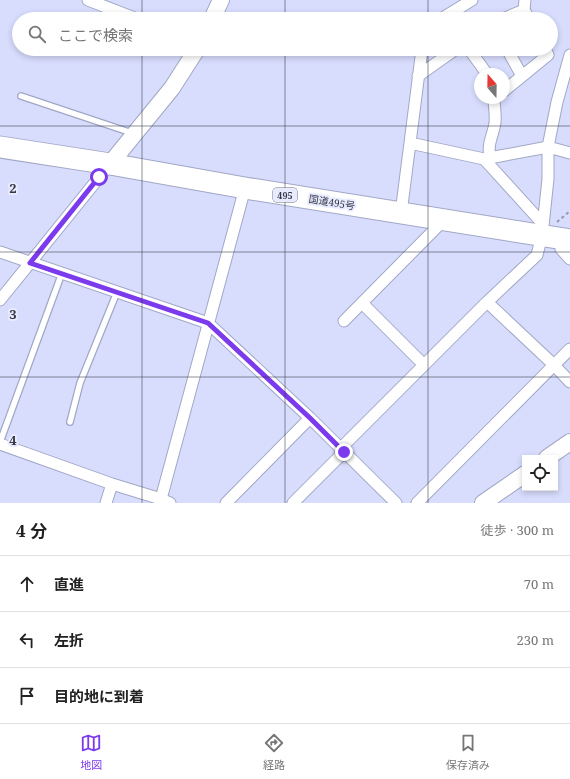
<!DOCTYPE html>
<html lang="ja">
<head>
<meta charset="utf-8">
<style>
	body { margin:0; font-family:"Noto Serif","Noto Sans JP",serif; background:#f2f2f2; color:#222 }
	.controls { position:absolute; right:12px; bottom:12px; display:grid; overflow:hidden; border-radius:0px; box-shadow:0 2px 6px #0003 }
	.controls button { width:36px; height:36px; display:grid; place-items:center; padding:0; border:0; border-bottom:1px solid #e0e0e0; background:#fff; color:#222; font:20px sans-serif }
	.compass { position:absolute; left:474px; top:68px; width:36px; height:36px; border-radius:50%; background:#fff; box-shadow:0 2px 6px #0003; rotate:340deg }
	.stop { position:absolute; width:12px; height:12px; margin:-9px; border:3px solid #7c3aed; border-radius:50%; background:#fff }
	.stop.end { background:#7c3aed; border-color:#fff; box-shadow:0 1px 4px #0008 }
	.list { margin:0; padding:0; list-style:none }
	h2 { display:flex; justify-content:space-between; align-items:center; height:52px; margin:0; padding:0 16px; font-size:17px }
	h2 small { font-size:13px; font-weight:400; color:#767676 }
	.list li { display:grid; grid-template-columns:26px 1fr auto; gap:12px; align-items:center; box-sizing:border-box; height:56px; padding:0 16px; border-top:1px solid #e0e0e0 }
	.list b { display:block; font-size:15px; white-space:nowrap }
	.list em { font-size:13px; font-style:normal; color:#767676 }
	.icon { flex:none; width:22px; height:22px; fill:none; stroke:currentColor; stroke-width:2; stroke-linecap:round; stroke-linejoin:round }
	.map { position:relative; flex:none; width:570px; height:503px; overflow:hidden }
	.search { position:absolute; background:#fff; box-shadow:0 2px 6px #0003; left:12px; right:12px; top:12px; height:44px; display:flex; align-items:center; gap:10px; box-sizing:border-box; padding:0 14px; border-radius:22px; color:#767676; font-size:15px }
	.sheet { height:220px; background:#fff }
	nav { display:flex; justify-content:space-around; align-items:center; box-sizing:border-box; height:56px; border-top:1px solid #e0e0e0; background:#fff; font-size:11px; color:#767676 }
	nav a { display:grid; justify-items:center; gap:2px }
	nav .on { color:#7c3aed }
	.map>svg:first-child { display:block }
</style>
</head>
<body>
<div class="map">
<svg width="570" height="503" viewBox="0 0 570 503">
	<rect width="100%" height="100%" fill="#d8ddfe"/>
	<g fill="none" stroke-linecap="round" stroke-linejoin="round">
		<defs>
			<path id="lane" d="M 21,96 L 132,133
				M 70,422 L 80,383 L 117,292
				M 0,442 L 62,273"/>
			<path id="street" d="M 88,0 L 137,19
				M 524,10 L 529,19
				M 441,19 L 472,0
				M 503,19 L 524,10 L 525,0
				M 469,49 L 487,74
				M 507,49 L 522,76
				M 418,76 L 456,49
				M 504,91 L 548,55 L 545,49
				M 410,143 L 484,159 L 548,147 L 570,153
				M 490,157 C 487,143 493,136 495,123 C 496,115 494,106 494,98
				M 484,159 L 543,224
				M 401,213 L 422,49
				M 563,239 L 561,249 L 570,259
				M 0,252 L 208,323 L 310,418 L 396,503
				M 0,300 L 110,164
				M 487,302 L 554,365 L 570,382
				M 362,303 L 424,365
				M 344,321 L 444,220
				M 0,444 L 112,484 L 161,499 L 170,503
				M 340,449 L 487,302 L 537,255 L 542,235 L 548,179 L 548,147 L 557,102 L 570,55
				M 106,503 L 112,484
				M 161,503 L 161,499 L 245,188
				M 226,503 L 310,418
				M 293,503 L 344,452
				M 417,503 L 570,349"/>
			<path id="secondary" d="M 212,19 L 221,0
				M 110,164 L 172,88 L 197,49
				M 547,458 L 570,442
				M 483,503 L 525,474"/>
			<path id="highway" d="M 0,147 L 110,164 L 245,188 L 570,240"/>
		</defs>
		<!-- lane casing -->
		<use href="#lane" stroke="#a1a7c5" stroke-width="8"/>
		<!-- street casing -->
		<use href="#street" stroke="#a1a7c5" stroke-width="13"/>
		<!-- secondary casing -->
		<use href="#secondary" stroke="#a1a7c5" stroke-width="18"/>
		<!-- highway casing -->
		<use href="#highway" stroke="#a1a7c5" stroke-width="23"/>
		<!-- path -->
		<path stroke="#9497b0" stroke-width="2" stroke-dasharray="3 3" stroke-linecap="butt" d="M 557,222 L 570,211"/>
		<!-- lane -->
		<use href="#lane" stroke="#fff" stroke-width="5.5"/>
		<!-- street -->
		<use href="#street" stroke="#fff" stroke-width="11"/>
		<!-- secondary -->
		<use href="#secondary" stroke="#fff" stroke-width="16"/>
		<!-- highway -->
		<use href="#highway" stroke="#fff" stroke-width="21"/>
	</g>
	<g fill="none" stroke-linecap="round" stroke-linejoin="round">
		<!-- route -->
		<path stroke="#7c3aed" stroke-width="5" d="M 99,177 L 30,263 L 208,323 L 310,418 L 344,452"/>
	</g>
	<!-- grid -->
	<path fill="none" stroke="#353744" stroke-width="1" stroke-opacity="0.55" d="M 142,0 L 142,19M 285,0 L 285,19M 428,0 L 428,19M 142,49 L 142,503M 285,49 L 285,503M 428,49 L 428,503M 0,126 L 570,126M 0,252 L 570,252M 0,377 L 570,377"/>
	<g text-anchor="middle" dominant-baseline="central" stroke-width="4" stroke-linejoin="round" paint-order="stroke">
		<!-- shield labels -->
		<rect fill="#e8ebff" stroke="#6b6d7c" stroke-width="1" x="273" y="188" width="24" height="14" rx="3"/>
		<g font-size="9" font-weight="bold" fill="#353744">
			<text x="285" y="195">495</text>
		</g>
		<!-- street labels -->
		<g font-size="10" fill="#353744" stroke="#e8ebff">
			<text transform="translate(332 202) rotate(9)">国道495号</text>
		</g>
	</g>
	<g font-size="13" text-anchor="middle" font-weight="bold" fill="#353744" stroke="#e8ebff" stroke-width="4" stroke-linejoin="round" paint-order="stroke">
		<text x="13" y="193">2</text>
		<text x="13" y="319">3</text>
		<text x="13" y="445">4</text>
	</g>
</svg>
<div class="controls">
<button><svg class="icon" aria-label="locate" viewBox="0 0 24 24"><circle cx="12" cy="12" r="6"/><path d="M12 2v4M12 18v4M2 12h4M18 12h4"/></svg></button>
</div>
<svg class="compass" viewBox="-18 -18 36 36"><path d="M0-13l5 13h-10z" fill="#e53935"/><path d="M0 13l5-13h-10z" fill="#767676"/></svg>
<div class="stop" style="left:99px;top:177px"></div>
<div class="stop end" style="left:344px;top:452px"></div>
<div class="search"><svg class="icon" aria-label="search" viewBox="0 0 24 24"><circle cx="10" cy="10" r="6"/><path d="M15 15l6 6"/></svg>ここで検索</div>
</div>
<section class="sheet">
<h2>4 分<small>徒歩 · 300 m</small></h2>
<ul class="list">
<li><svg class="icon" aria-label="ahead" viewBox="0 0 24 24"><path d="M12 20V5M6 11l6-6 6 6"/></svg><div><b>直進</b></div><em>70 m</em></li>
<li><svg class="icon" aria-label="left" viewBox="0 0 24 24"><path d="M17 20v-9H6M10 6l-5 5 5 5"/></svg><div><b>左折</b></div><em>230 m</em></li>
<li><svg class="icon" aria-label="arrive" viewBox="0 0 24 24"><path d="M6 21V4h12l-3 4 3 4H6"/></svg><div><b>目的地に到着</b></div></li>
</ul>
</section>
<nav>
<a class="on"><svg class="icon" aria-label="map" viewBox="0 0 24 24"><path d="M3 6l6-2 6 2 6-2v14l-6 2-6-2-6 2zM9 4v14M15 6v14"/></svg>地図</a>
<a><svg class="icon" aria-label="directions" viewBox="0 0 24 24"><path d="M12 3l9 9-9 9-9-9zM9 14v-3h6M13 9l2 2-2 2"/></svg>経路</a>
<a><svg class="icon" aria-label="saved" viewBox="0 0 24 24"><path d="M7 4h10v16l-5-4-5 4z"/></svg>保存済み</a>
</nav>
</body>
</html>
